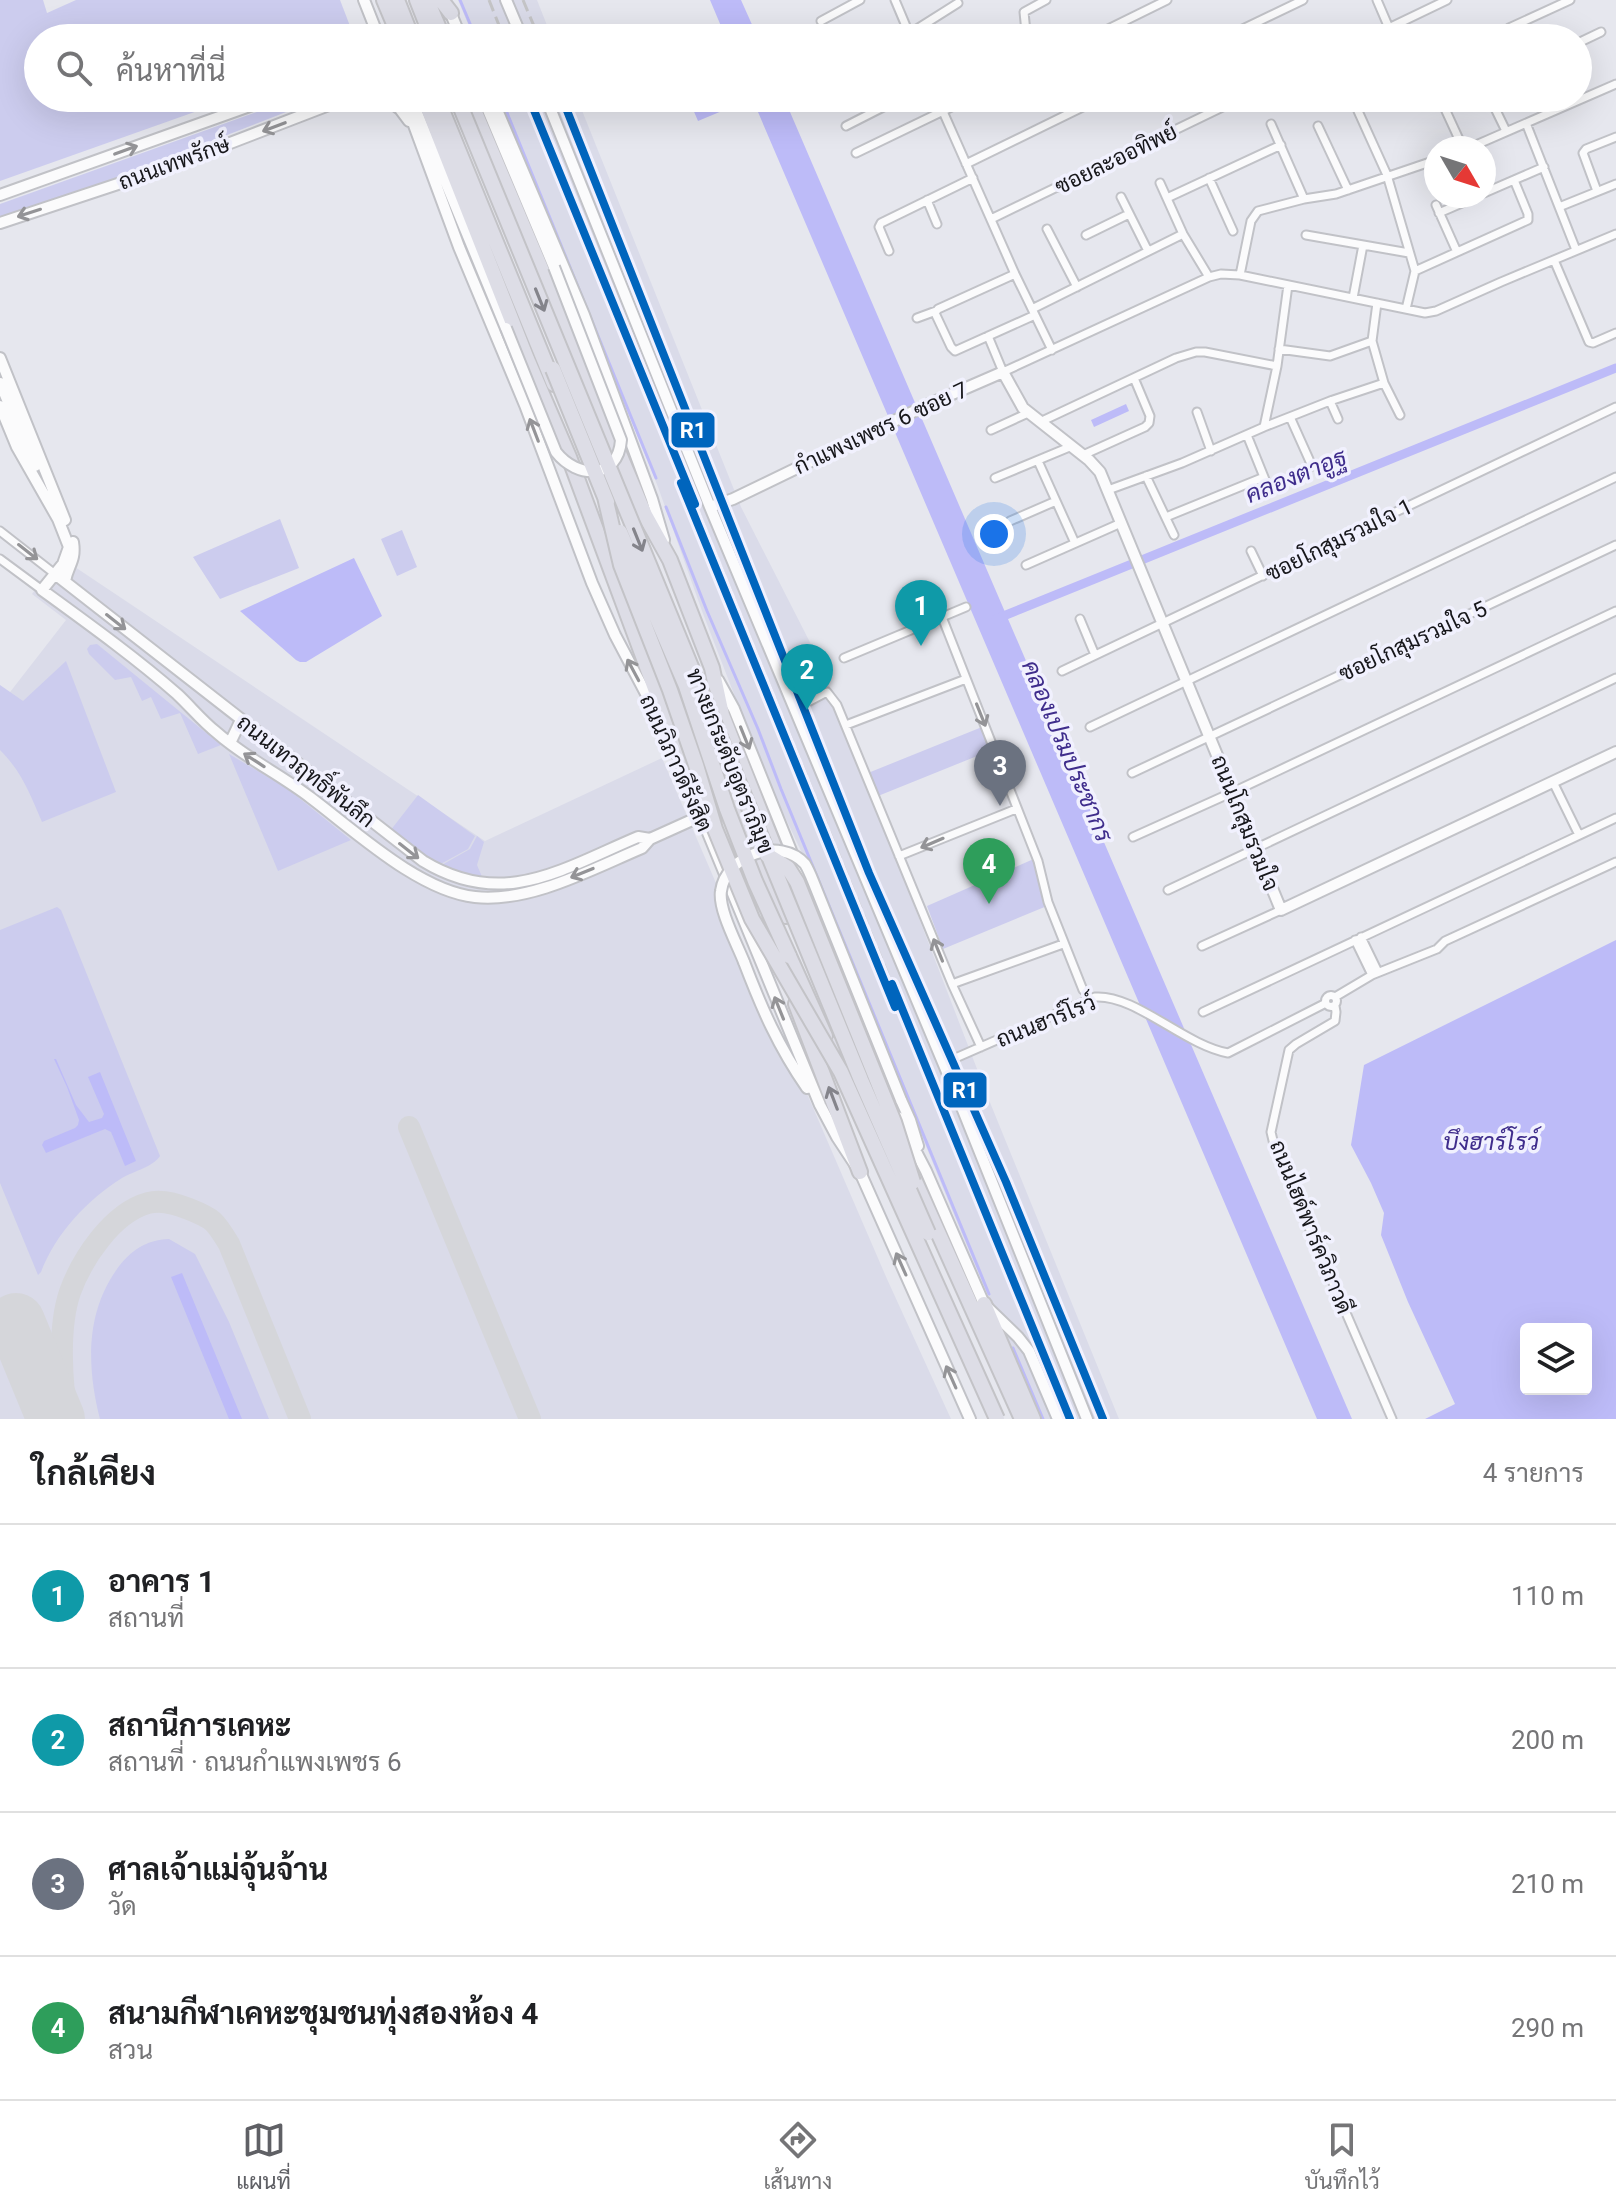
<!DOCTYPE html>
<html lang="th">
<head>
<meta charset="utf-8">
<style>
	body { margin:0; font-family:Roboto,Sarabun,sans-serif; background:#f6f6f6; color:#202124 }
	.controls { position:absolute; right:24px; bottom:24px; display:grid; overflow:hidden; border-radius:8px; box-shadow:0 8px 32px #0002 }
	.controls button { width:72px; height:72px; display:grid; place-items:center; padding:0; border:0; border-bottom:2px solid #e0e0e0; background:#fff; color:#202124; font:40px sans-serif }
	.compass { position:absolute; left:1424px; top:136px; width:72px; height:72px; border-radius:50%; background:#fff; box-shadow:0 8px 32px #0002; rotate:129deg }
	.you { position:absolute; left:994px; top:534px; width:28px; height:28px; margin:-20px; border:6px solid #fff; border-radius:50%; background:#1a73e8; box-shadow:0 0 0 12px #1a73e833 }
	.badge { display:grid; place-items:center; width:52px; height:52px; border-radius:50%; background:#5f6065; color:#fff; font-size:26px; font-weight:700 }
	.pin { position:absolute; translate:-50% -66px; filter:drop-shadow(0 2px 4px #0008) }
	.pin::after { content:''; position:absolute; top:42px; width:28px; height:24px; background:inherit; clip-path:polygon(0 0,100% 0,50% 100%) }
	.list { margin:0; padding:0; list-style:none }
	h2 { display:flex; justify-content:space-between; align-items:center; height:104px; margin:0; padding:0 32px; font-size:34px }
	h2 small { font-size:26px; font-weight:400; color:#757577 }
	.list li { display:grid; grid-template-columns:52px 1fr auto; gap:24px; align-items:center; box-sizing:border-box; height:144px; padding:0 32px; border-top:2px solid #e0e0e0 }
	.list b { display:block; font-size:30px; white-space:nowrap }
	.list p { margin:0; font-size:26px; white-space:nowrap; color:#757577 }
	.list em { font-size:26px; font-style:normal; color:#757577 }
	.icon { flex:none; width:44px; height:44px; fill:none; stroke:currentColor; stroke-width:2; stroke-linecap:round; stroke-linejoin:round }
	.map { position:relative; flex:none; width:1616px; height:1419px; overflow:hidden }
	.search { position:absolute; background:#fff; box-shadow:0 8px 32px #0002; left:24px; right:24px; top:24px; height:88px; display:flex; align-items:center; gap:20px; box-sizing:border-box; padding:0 28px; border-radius:44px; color:#757577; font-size:30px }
	.sheet { height:680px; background:#fff }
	nav { display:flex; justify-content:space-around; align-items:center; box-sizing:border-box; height:112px; border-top:2px solid #e0e0e0; background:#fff; font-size:22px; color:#757577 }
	nav a { display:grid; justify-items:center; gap:4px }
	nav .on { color:#5f6065 }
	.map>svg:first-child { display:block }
</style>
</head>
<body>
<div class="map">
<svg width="1616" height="1419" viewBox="0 0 1616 1419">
	<rect width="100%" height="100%" fill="#e6e7ee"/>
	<!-- built -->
	<path fill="#dadbe9" d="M 458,0 L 537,0 L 552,38 L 474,38 Z
		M 500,98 L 577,98 L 741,507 L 821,664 L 989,1100 L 1119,1419 L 1040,1419 L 961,1232 L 837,928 L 764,772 L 702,611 L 658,487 L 542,197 Z
		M 60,557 L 485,841 L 662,758 L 887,1279 L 951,1419 L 0,1419 L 0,705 L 66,620 L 32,594 Z"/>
	<!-- green -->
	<path fill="#cce" d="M 0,0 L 43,0 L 47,13 L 76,0 L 340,0 L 350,26 L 346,38 L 38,38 L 38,98 L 234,98 L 0,181 Z
		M 296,98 L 322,98 L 119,177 L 0,217 L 0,204 Z
		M 280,519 L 299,568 L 220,599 L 193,557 Z
		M 402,530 L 417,567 L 397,576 L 381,539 Z
		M 97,644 L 221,745 L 198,754 L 180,713 L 161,719 L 151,697 L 142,701 L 131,677 L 115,680 L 89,654 L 87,649 L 90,645 Z
		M 66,661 L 116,792 L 42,822 C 30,794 22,772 0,750 L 0,685 L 23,701 Z
		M 982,727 L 992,750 L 878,796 L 868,773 Z
		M 229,754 L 288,789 L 351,840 L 278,871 Z
		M 418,795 L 475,836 L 468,849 L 437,866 L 390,831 Z
		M 477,836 L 484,842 L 477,865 L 483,879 L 473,879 L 440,866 L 470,849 Z
		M 1036,858 L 1047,906 L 943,949 L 927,906 Z
		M 57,907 L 61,910 L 160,1156 C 153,1167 134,1171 122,1178 C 87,1200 56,1233 41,1272 L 38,1275 L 0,1183 L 0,930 Z
		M 169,1239 L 195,1254 L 229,1322 L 269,1419 L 100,1419 C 87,1368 85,1314 117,1269 C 131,1250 146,1240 169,1239 Z"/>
	<!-- water -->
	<path fill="#bdbbf8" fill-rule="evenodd" d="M 710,0 L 741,0 L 758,38 L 726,38 Z
		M 693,98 L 716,98 L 722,111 L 698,121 L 689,100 Z
		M 752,98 L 784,98 L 1352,1419 L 1317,1419 Z
		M 1126,404 L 1129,411 L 1094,427 L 1091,420 Z
		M 354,558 L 382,616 L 306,662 L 300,662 L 296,660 L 240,611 Z
		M 1616,940 L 1616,1419 L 1425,1419 L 1455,1404 L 1408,1302 L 1381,1235 L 1384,1213 L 1371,1183 L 1351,1145 L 1364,1065 ZM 1526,1329 L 1586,1329 L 1586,1389 L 1526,1389 Z
		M 54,1059 L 56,1059 L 76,1105 L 89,1122 L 102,1118 L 104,1114 L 88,1077 L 100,1072 L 136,1161 L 125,1166 L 111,1132 L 105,1129 L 46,1153 L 42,1145 L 44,1141 L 75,1128 L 78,1125 L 79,1120 L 67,1087 Z
		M 182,1273 L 242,1419 L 229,1419 L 171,1277 Z"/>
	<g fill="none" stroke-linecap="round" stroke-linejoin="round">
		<!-- stream -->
		<path stroke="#bdbbf8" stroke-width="3" d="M 460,0 L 476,38
			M 501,98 L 656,478
			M 666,507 L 707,611 L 758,729 L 781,789 L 989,1294
			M 1013,1348 L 1043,1419"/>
		<!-- canal -->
		<path stroke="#bdbbf8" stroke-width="9" d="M 996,619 L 1616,368"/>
		<!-- taxiway -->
		<path stroke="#d5d6da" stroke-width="22" d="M 409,1127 L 530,1419
			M 68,1419 C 61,1383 58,1327 70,1292 C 82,1259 112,1213 148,1203 C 162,1199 177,1204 189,1209 C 214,1219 215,1221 229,1244 L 300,1419"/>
		<!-- runway -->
		<path stroke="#d5d6da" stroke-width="58" d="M 16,1322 L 56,1419"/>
		<defs>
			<path id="street" d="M 895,0 L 911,38
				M 1377,0 L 1389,28
				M 821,21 L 860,0
				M 909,34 L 958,3
				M 1020,38 L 1026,32 L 1024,12 L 1046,0
				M 1090,38 L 1167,0
				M 1224,38 L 1303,0
				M 1368,38 L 1447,0
				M 1496,38 L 1509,28 L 1570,0
				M 1578,43 L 1601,32
				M 937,98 L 1015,274 L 1052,350
				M 1373,98 L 1360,105 L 1358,111 L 1387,175 L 1415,271 L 1406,309
				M 1440,98 L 1463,148
				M 1490,98 L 1506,131
				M 1551,98 L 1556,110
				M 1526,123 L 1576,250
				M 1271,124 L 1304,199
				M 846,126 L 901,98
				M 1318,126 L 1348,190
				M 1469,148 L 1616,84
				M 856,153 L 970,98
				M 966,164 L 1101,98
				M 1209,178 L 1233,231
				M 1160,183 L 1183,234 L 1209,277
				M 1597,191 L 1583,153 L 1586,149 L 1616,137
				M 1484,193 L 1544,167
				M 1121,197 L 1148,251
				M 1167,198 L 1281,145
				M 927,200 L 937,224
				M 1436,205 L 1457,252
				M 1559,207 L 1616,184
				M 1439,213 L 1478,196
				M 991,219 L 1241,98
				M 1047,229 L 1077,287
				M 1086,235 L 1129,214
				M 1306,235 L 1409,253
				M 889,251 L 879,227 L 881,223 L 973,178
				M 1554,260 L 1589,342 L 1593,343 L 1616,333
				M 1415,271 L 1528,220 L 1528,214 L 1514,180
				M 1015,274 L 938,309 L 935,313 L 951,347 L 955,351 L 1035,315
				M 1240,275 L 1251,221 L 1258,211 L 1304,199 L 1336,194 L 1436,160
				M 1353,298 L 1363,245
				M 1032,309 L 1183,234
				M 917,318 L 936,311
				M 988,336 L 1003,372 L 1209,277 L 1221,274 L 1240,275 L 1425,313 L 1436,311 L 1501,282 L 1616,234
				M 1372,341 L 1377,303
				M 1384,383 L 1400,415
				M 1330,401 L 1338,419
				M 1197,412 L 1211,451
				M 1290,417 L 1312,466
				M 1040,422 L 1176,358 L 1196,352 L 1205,352 L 1277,366
				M 1264,427 L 1330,401 L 1384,383 L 1372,341 L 1330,356 L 1279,349
				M 991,430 L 1028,413
				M 1247,435 L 1270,492
				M 1083,455 L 1145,427 L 1149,423 L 1150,416 L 1134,378
				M 1038,461 L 1075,543
				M 1146,476 L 1174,535
				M 995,478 L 1072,446
				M 1108,490 L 1182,463 L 1264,427 L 1277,366 L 1288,285
				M 1166,517 L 1264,477
				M 1010,521 L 1056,501
				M 0,531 L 55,574
				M 1251,551 L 1263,576
				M 0,559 L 42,590
				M 1026,565 L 1121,523
				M 942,617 L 1038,861 L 1048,902 L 1083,990
				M 1080,619 L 1095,655
				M 844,658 L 966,607
				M 1062,671 L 1616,407
				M 795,709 L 827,692 L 837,705 L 952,984 L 981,1047
				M 846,725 L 966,679
				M 1090,727 L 1616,477
				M 1132,773 L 1616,545
				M 1553,782 L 1579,835
				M 1133,837 L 1233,792 L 1616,611
				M 899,856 L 1016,809
				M 1168,890 L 1616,678
				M 1361,937 L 1378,972
				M 1355,940 L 1372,975
				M 1202,946 L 1281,910
				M 952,984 L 1063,944
				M1325.5 1001a5.5 5.5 0 1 1 11 0a5.5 5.5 0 1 1-11 0Z
				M 1335,997 L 1372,975 L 1437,949 L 1445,941 L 1616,862
				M 1335,1006 L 1336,1012 L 1335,1021 L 1296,1044 L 1289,1050 L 1271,1132 L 1275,1149 L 1392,1419
				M 1203,1012 L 1616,818
				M 944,1063 L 1095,997 C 1135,994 1184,1045 1228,1053 L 1326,1003"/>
			<path id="secondary" d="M 364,0 L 379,38
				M 506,0 L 522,38
				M 449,9 L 461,38
				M 385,98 L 400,109 L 409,121
				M 404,98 L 459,247 L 525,405 L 592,583 L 615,635 L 662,724
				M 411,98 L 506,328
				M 483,98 L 554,267
				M 492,98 L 584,315 L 652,499 L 664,540
				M 546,98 L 710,507 L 963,1110 L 1087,1419
				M 0,195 L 272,98
				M 0,223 L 160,170 L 347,98
				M 0,358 L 65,520
				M 0,383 L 35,466
				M 0,406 L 17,447 L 58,519 L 69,547 L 63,564 L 42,590 C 86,622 136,658 177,694 C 190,706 202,721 216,732 C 245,758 280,774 311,798 C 355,831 419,891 475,897 C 530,903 592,869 642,848 L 650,839 L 701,816
				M 710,507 L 733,499 L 927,405 L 1003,372 L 1023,408 L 1089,460 L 1100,472 L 1281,910 L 1616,752
				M 55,574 L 423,861 C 503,910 562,869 638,837 L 650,839
				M 65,581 C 68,565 76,561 73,542
				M 718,680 L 734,709 L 804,883
				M 230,743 L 241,720
				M 692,794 L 820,1105 L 837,1137 L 860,1172 L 970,1419
				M 744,962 C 762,1009 778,1046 807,1088
				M 901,1100 L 910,1120 L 918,1146
				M 898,1117 L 926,1171 L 984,1304 L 1018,1337 L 1029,1351 L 1058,1419"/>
			<path id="highway" d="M 384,0 L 400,38
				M 397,0 L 412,38
				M 417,0 L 432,38
				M 427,0 L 443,38
				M 441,0 L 451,13
				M 424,98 L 527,359 L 569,457 L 682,761 L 703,803
				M 437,98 L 554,384
				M 469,98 L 645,515 L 670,560 L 712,668 L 722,715 L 795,900 L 848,1026
				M 702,718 L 786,916
				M 789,956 L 825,1036
				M 796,1004 L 860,1172
				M 839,1042 L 857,1094
				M 910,1170 L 1022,1419
				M 984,1304 L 1033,1419"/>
		</defs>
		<!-- street casing -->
		<use href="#street" stroke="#c1c2c7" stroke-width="11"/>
		<!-- secondary casing -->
		<use href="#secondary" stroke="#c1c2c7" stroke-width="14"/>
		<!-- highway casing -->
		<use href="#highway" stroke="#c3c3c7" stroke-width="18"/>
		<!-- street -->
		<use href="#street" stroke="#fbfbfc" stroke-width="7"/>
		<!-- secondary -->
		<use href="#secondary" stroke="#fbfbfc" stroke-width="10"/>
		<!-- highway -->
		<use href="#highway" stroke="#dddde6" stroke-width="14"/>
		<!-- rail -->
		<path stroke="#c4c4c6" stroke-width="3" stroke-dasharray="12 6" stroke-linecap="butt" d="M 489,0 L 504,38
			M 523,0 L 539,38
			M 529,98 L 1070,1419
			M 562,98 L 869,873 L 1006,1182 L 1103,1419"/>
		<defs>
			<path id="secondary-bridge" d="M 506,328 L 556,452 C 577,479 618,480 621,440 L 554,267
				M 744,962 C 737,944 718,909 721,891 C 726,855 780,836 805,864 C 808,869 811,876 813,881 L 901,1100"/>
			<path id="highway-bridge" d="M 457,98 L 861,1080 L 928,1233
				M 553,369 L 607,502
				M 605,497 L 621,565 L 670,690 L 696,765 L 715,829 L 752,919 L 841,1072 L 997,1419
				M 620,532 L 686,686 L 727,809 L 755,881 L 789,956
				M 767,855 L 788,868 L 797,882 L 894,1122 L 913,1182"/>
		</defs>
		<!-- secondary-bridge casing -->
		<use href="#secondary-bridge" stroke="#c1c2c7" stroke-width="14" stroke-linecap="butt"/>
		<!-- highway-bridge casing -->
		<use href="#highway-bridge" stroke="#c3c3c7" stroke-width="18" stroke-linecap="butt"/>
		<!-- secondary-bridge -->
		<use href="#secondary-bridge" stroke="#fbfbfc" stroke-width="10"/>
		<!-- highway-bridge -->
		<use href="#highway-bridge" stroke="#dddde6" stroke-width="14"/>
		<defs>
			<path id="rail-1" d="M 529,98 L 695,504
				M 562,98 L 869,873 L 1006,1182 L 1103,1419
				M 681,483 L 895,1007
				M 892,984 L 1070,1419"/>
		</defs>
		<!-- rail-1 casing -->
		<use href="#rail-1" stroke="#f1f1fe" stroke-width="14"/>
		<!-- rail-1 -->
		<use href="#rail-1" stroke="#0065bd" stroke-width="8"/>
	</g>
	<!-- one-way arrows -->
	<defs><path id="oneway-shaft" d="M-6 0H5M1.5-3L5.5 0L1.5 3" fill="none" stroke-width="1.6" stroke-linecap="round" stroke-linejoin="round" transform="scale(2)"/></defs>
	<g stroke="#949497">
		<use href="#oneway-shaft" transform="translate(274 127) rotate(159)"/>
		<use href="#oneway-shaft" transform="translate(126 150) rotate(-20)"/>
		<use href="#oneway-shaft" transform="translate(29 213) rotate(162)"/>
		<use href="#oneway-shaft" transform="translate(534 430) rotate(-111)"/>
		<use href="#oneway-shaft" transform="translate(28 552) rotate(38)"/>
		<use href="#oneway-shaft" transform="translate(116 622) rotate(38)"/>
		<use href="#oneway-shaft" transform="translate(633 670) rotate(-118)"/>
		<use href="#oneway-shaft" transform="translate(981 715) rotate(68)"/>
		<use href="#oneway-shaft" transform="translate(745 738) rotate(68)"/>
		<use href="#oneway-shaft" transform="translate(254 760) rotate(-147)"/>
		<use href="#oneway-shaft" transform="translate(932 843) rotate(157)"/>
		<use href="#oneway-shaft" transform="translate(409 851) rotate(38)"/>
		<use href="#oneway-shaft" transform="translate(582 873) rotate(158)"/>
		<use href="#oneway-shaft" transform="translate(938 950) rotate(-112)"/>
		<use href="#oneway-shaft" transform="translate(779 1008) rotate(-112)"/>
		<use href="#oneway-shaft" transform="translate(901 1264) rotate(-114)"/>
		<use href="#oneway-shaft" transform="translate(951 1377) rotate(-114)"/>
	</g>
	<g stroke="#84848b">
		<use href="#oneway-shaft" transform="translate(540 300) rotate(68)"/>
		<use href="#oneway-shaft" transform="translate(638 540) rotate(68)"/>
		<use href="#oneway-shaft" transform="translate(833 1098) rotate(-111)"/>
	</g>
	<g text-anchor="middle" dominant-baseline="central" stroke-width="7" stroke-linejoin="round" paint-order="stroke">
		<!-- street labels -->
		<g font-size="22" fill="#17171b" stroke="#f1f1fe">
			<text transform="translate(1116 159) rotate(-26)">ซอยละออทิพย์</text>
			<text transform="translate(174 163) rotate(-20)">ถนนเทพรักษ์</text>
			<text transform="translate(881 428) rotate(-25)">กำแพงเพชร 6 ซอย 7</text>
			<text transform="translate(1339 540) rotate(-26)">ซอยโกสุมรวมใจ 1</text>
			<text transform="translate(1413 641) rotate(-25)">ซอยโกสุมรวมใจ 5</text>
			<text transform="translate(730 761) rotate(68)">ทางยกระดับอุตราภิมุข</text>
			<text transform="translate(676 763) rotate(66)">ถนนวิภาวดีรังสิต</text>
			<text transform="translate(306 771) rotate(38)">ถนนเทวฤทธิ์พันลึก</text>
			<text transform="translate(1245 823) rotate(68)">ถนนโกสุมรวมใจ</text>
			<text transform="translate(1046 1021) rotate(-22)">ถนนฮาร์โรว์</text>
			<text transform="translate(1311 1227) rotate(68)">ถนนไฮด์พาร์ควิภาวดี</text>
		</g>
		<!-- water labels -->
		<g font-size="24" font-style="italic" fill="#3f2d8c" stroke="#f1f1fe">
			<text transform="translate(1296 476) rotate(-22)">คลองตาอูฐ</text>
			<text transform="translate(1067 751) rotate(67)">คลองเปรมประชากร</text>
			<text x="1491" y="1142">บึงฮาร์โรว์</text>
		</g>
	</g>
	<g stroke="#f1f1fe" stroke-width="3">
		<rect x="670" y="411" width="46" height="38" rx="8" fill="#0065bd"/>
		<rect x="942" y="1071" width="46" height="38" rx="8" fill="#0065bd"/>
	</g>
	<g font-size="22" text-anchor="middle" font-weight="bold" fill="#fff">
		<text x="693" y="438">R1</text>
		<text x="965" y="1098">R1</text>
	</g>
</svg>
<div class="controls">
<button><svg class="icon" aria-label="layers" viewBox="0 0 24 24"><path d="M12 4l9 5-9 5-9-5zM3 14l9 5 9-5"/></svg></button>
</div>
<svg class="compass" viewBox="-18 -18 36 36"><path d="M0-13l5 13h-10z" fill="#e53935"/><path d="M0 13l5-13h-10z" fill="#757577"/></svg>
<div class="you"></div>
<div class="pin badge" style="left:921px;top:646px;background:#0f9aa8">1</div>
<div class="pin badge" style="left:807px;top:710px;background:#0f9aa8">2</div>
<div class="pin badge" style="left:1000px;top:806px;background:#6b7280">3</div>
<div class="pin badge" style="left:989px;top:904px;background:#2e9e5b">4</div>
<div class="search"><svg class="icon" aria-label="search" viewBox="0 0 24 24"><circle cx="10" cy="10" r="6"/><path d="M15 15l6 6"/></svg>ค้นหาที่นี่</div>
</div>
<section class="sheet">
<h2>ใกล้เคียง<small>4 รายการ</small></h2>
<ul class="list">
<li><span class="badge" style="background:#0f9aa8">1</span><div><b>อาคาร 1</b><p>สถานที่</p></div><em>110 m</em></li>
<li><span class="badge" style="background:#0f9aa8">2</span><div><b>สถานีการเคหะ</b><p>สถานที่ · ถนนกำแพงเพชร 6</p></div><em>200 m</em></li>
<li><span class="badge" style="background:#6b7280">3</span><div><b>ศาลเจ้าแม่จุ้นจ้าน</b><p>วัด</p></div><em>210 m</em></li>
<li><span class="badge" style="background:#2e9e5b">4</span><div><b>สนามกีฬาเคหะชุมชนทุ่งสองห้อง 4</b><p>สวน</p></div><em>290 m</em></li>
</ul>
</section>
<nav>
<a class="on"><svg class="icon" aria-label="map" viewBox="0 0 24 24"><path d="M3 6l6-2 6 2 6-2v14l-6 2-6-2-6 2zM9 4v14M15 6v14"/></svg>แผนที่</a>
<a><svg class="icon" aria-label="directions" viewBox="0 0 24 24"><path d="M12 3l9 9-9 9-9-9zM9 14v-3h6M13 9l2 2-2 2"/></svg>เส้นทาง</a>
<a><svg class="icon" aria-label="saved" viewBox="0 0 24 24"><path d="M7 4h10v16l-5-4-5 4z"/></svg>บันทึกไว้</a>
</nav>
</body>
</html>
